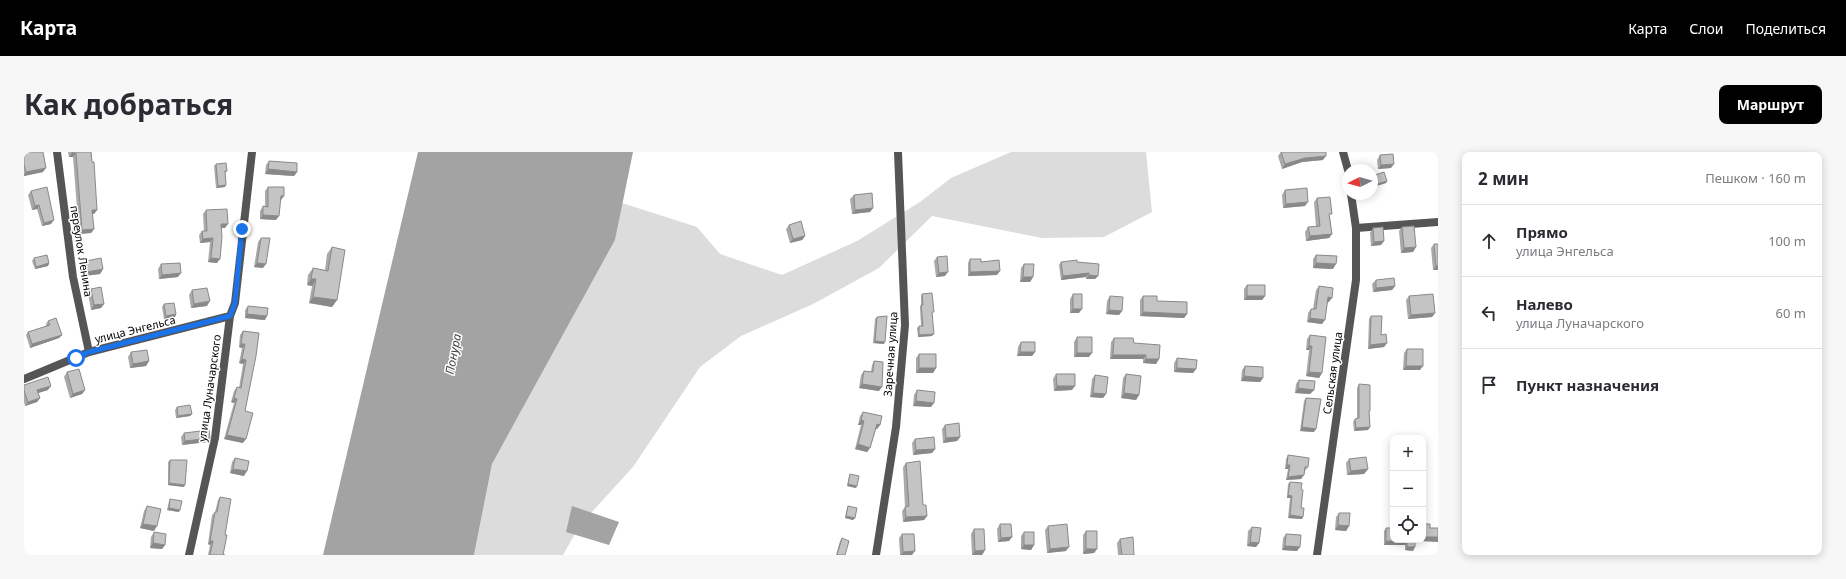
<!DOCTYPE html>
<html lang="ru">
<head>
<meta charset="utf-8">
<style>
	body { margin:0; font-family:"Noto Sans",sans-serif; background:#f7f7f7; color:#2b2b33 }
	.controls { position:absolute; right:12px; bottom:12px; display:grid; overflow:hidden; border-radius:8px; box-shadow:0 2px 10px #0003 }
	.controls button { width:36px; height:36px; display:grid; place-items:center; padding:0; border:0; border-bottom:1px solid #e1e1e2; background:#fff; color:#2b2b33; font:20px sans-serif }
	.compass { position:absolute; left:1318px; top:12px; width:36px; height:36px; border-radius:50%; background:#fff; box-shadow:0 2px 10px #0003; rotate:265deg }
	.stop { position:absolute; width:12px; height:12px; margin:-9px; border:3px solid #1a73e8; border-radius:50%; background:#fff }
	.stop.end { background:#1a73e8; border-color:#fff; box-shadow:0 1px 4px #0008 }
	.list { margin:0; padding:0; list-style:none }
	h2 { display:flex; justify-content:space-between; align-items:center; height:52px; margin:0; padding:0 16px; font-size:17px }
	h2 small { font-size:13px; font-weight:400; color:#7c7c81 }
	.list li { display:grid; grid-template-columns:26px 1fr auto; gap:12px; align-items:center; box-sizing:border-box; height:72px; padding:0 16px; border-top:1px solid #e1e1e2 }
	.list b { display:block; font-size:15px; white-space:nowrap }
	.list p { margin:0; font-size:13px; white-space:nowrap; color:#7c7c81 }
	.list em { font-size:13px; font-style:normal; color:#7c7c81 }
	.icon { flex:none; width:22px; height:22px; fill:none; stroke:currentColor; stroke-width:2; stroke-linecap:round; stroke-linejoin:round }
	.map { position:relative; flex:none; width:1414px; height:403px; overflow:hidden; border-radius:8px }
	header { display:flex; align-items:center; gap:24px; box-sizing:border-box; height:56px; padding:0 20px; background:#000; color:#fff }
	header strong { font-size:19px }
	nav { display:flex; gap:22px; margin-inline-start:auto; font-size:14px }
	.intro { display:flex; align-items:center; justify-content:space-between; box-sizing:border-box; height:96px; padding:0 24px }
	h1 { margin:0; font-size:28px }
	.button { padding:10px 18px; border-radius:8px; background:#000; color:#fff; font-size:14px; font-weight:700 }
	main { display:flex; gap:24px; padding:0 24px }
	aside { flex:1; background:#fff; border-radius:8px; box-shadow:0 2px 10px #0003 }
	.map>svg:first-child { display:block }
</style>
</head>
<body>
<header>
<strong>Карта</strong>
<nav><a>Карта</a><a>Слои</a><a>Поделиться</a></nav>
</header>
<div class="intro"><h1>Как добраться</h1><a class="button">Маршрут</a></div>
<main>
<div class="map">
<svg width="1414" height="403" viewBox="0 0 1414 403">
	<rect width="100%" height="100%" fill="#fff"/>
	<!-- green -->
	<path fill="#dcdcdc" d="M 987,0 L 1122,0 L 1128,60 L 1080,85 L 1018,86 L 908,64 L 855,116 L 789,152 L 717,184 L 676,215 L 609,315 L 556,373 L 539,403 L 450,403 L 468,312 L 591,88 L 598,51 L 673,75 L 696,102 L 758,123 L 833,89 L 896,50 L 927,26 Z"/>
	<!-- water -->
	<path fill="#a3a3a3" d="M 394,0 L 609,0 L 591,88 L 468,312 L 450,403 L 299,403 Z
		M 548,354 L 595,370 L 585,393 L 542,380 Z"/>
	<g fill="none" stroke-linecap="round" stroke-linejoin="round">
		<!-- street -->
		<path stroke="#555" stroke-width="8" d="M 33,0 L 49,125 L 65,200
			M 1319,0 L 1324,18
			M 1332,76 L 1414,70
			M 0,227 L 65,200 L 206,164
			M 165,403 L 191,286 L 206,164 L 211,151 L 228,0
			M 852,403 L 872,275 L 881,173 L 874,0
			M 1293,403 L 1332,128 L 1332,76 L 1327,42"/>
	</g>
	<!-- wall -->
	<path fill="#a9a9a9" d="M 0,0 L 19,20 L 0,24 Z
		M 44,0 L 67,0 L 73,58 L 70,62 L 68,62 L 70,77 L 67,81 L 55,82 L 49,5 L 45,5 Z
		M 1257,0 L 1299,8 L 1278,10 L 1258,17 L 1254,4 Z
		M 1356,3 L 1367,16 L 1354,17 L 1353,8 Z
		M 245,9 L 273,20 L 270,24 L 241,22 L 242,13 Z
		M 192,12 L 203,19 L 201,21 L 202,33 L 201,35 L 192,36 L 190,14 Z
		M 1348,24 L 1363,29 L 1362,31 L 1349,35 Z
		M 244,35 L 260,44 L 256,48 L 252,68 L 236,67 L 236,59 L 239,54 L 241,54 L 241,39 Z
		M 1261,38 L 1281,54 L 1259,56 L 1258,43 Z
		M 7,39 L 27,72 L 18,74 L 13,57 L 8,58 L 4,43 Z
		M 830,43 L 849,56 L 846,60 L 828,62 L 826,47 Z
		M 1293,46 L 1306,65 L 1308,82 L 1305,86 L 1282,89 L 1281,80 L 1284,75 L 1292,75 L 1290,50 Z
		M 182,58 L 201,76 L 198,76 L 193,111 L 184,110 L 186,90 L 176,91 L 175,83 L 178,79 L 180,79 L 179,62 Z
		M 765,73 L 781,84 L 778,88 L 766,91 L 762,77 Z
		M 1378,75 L 1392,95 L 1389,100 L 1377,101 L 1375,79 Z
		M 1349,76 L 1360,89 L 1357,93 L 1347,94 L 1346,81 Z
		M 237,86 L 239,116 L 230,115 L 234,90 Z
		M 1410,92 L 1414,118 L 1409,118 L 1407,96 Z
		M 308,95 L 313,148 L 308,155 L 285,151 L 288,134 L 283,133 L 284,123 L 289,116 L 301,118 L 303,102 Z
		M 1292,103 L 1309,117 L 1289,116 L 1289,107 Z
		M 913,105 L 921,124 L 912,125 L 910,109 Z
		M 10,106 L 25,111 L 24,114 L 11,117 L 8,109 Z
		M 946,107 L 957,110 L 973,123 L 944,124 L 944,111 Z
		M 62,109 L 79,117 L 76,122 L 60,124 L 58,113 Z
		M 1037,110 L 1053,110 L 1074,124 L 1071,127 L 1062,127 L 1062,125 L 1037,128 L 1035,113 Z
		M 137,112 L 154,125 L 135,127 L 134,117 Z
		M 1000,112 L 1009,125 L 1006,130 L 996,130 L 997,116 Z
		M 1352,128 L 1371,134 L 1368,138 L 1349,140 L 1348,132 Z
		M 1223,133 L 1241,144 L 1238,148 L 1220,148 L 1220,137 Z
		M 1295,134 L 1305,150 L 1304,150 L 1298,172 L 1283,170 L 1284,161 L 1287,157 L 1289,157 L 1292,138 Z
		M 67,137 L 80,152 L 77,156 L 67,158 L 64,141 Z
		M 168,138 L 183,154 L 167,156 L 165,143 Z
		M 898,142 L 908,162 L 908,184 L 894,185 L 893,176 L 895,174 L 897,174 L 896,155 L 897,153 L 897,144 Z
		M 1049,142 L 1055,161 L 1046,161 L 1046,147 Z
		M 1086,144 L 1098,159 L 1095,163 L 1082,162 L 1083,149 Z
		M 1119,144 L 1133,149 L 1163,162 L 1160,166 L 1116,164 L 1116,148 Z
		M 1385,144 L 1411,161 L 1408,165 L 1384,167 L 1382,148 Z
		M 140,152 L 152,162 L 151,165 L 140,167 L 138,155 Z
		M 224,154 L 241,168 L 221,166 L 221,158 Z
		M 1347,164 L 1357,183 L 1363,191 L 1360,195 L 1344,197 L 1345,167 Z
		M 853,165 L 860,192 L 849,191 L 851,167 Z
		M 24,169 L 38,183 L 35,186 L 6,196 L 2,183 L 4,180 L 22,174 L 22,172 Z
		M 219,179 L 235,181 L 221,259 L 219,291 L 200,287 L 210,251 L 207,250 L 210,239 L 213,235 L 215,236 L 219,212 L 215,211 L 218,196 L 215,195 L 216,183 Z
		M 1286,183 L 1298,221 L 1295,226 L 1282,224 L 1285,198 L 1282,198 L 1283,187 Z
		M 1053,185 L 1065,205 L 1050,205 L 1050,190 Z
		M 1090,186 L 1135,207 L 1132,212 L 1119,211 L 1119,207 L 1086,207 L 1087,190 Z
		M 997,190 L 1011,200 L 1008,204 L 993,204 L 994,195 Z
		M 1383,197 L 1396,218 L 1379,218 L 1380,201 Z
		M 107,200 L 125,209 L 122,214 L 106,216 L 104,205 Z
		M 895,202 L 912,216 L 909,221 L 892,221 L 892,206 Z
		M 1153,206 L 1172,217 L 1169,221 L 1150,220 L 1150,211 Z
		M 850,209 L 855,239 L 835,236 L 837,223 L 840,219 L 847,220 L 848,213 Z
		M 1221,214 L 1239,226 L 1236,230 L 1217,229 L 1218,218 Z
		M 43,220 L 61,238 L 58,242 L 46,246 L 40,225 Z
		M 1032,222 L 1048,238 L 1030,239 L 1029,227 Z
		M 1102,222 L 1115,243 L 1112,248 L 1097,246 L 1099,226 Z
		M 1071,223 L 1082,242 L 1079,246 L 1066,245 L 1068,227 Z
		M 1275,228 L 1290,238 L 1286,242 L 1271,241 L 1272,232 Z
		M 1335,232 L 1345,262 L 1346,275 L 1344,278 L 1330,279 L 1329,270 L 1331,267 L 1333,267 L 1333,236 Z
		M 0,233 L 24,238 L 14,241 L 16,246 L 13,250 L 1,254 L 0,250 Z
		M 893,238 L 907,255 L 889,254 L 890,243 Z
		M 1282,246 L 1290,280 L 1276,279 L 1280,249 Z
		M 153,255 L 168,262 L 166,264 L 152,266 L 151,258 Z
		M 839,260 L 856,273 L 853,277 L 852,277 L 846,296 L 843,300 L 831,297 L 837,273 L 834,273 L 836,264 Z
		M 921,273 L 936,285 L 933,289 L 919,291 L 918,277 Z
		M 160,281 L 183,290 L 158,293 L 157,285 Z
		M 891,287 L 911,297 L 908,301 L 889,303 L 888,291 Z
		M 1264,303 L 1284,315 L 1281,319 L 1277,327 L 1262,328 L 1264,317 L 1261,317 L 1262,307 Z
		M 211,306 L 220,324 L 206,321 L 208,310 Z
		M 1325,307 L 1344,317 L 1340,322 L 1323,323 L 1322,311 Z
		M 146,308 L 160,335 L 144,333 L 144,310 Z
		M 882,311 L 899,353 L 903,364 L 900,368 L 879,370 L 878,359 L 881,355 L 879,315 Z
		M 826,322 L 832,336 L 823,334 L 825,324 Z
		M 1266,330 L 1277,337 L 1277,356 L 1279,365 L 1278,367 L 1264,366 L 1266,346 L 1263,346 L 1264,332 Z
		M 196,345 L 201,383 L 199,403 L 201,403 L 184,403 L 186,393 L 184,392 L 188,363 L 191,360 L 194,348 Z
		M 146,347 L 155,360 L 143,358 L 145,349 Z
		M 123,354 L 130,379 L 116,376 L 120,359 Z
		M 824,354 L 831,366 L 829,368 L 821,366 L 823,356 Z
		M 1315,361 L 1325,374 L 1322,379 L 1311,378 L 1312,365 Z
		M 976,372 L 988,385 L 985,389 L 974,390 L 973,377 Z
		M 1024,374 L 1042,399 L 1023,401 L 1021,378 Z
		M 1228,375 L 1235,391 L 1232,395 L 1223,394 L 1224,379 Z
		M 1362,376 L 1369,388 L 1391,388 L 1389,399 L 1381,398 L 1381,393 L 1360,393 L 1360,379 Z
		M 950,377 L 961,398 L 958,403 L 948,403 L 947,382 Z
		M 1062,379 L 1073,397 L 1070,401 L 1059,402 L 1059,383 Z
		M 130,380 L 141,393 L 138,397 L 126,396 L 127,385 Z
		M 1000,380 L 1010,393 L 1007,398 L 997,397 L 997,384 Z
		M 878,382 L 888,403 L 876,403 L 875,386 Z
		M 1262,382 L 1276,395 L 1273,399 L 1258,398 L 1259,386 Z
		M 818,386 L 821,403 L 812,403 L 816,389 Z
		M 1096,387 L 1110,403 L 1094,403 L 1093,391 Z"/>
	<!-- shaded-wall -->
	<path fill="#898989" d="M 48,1 L 52,1 L 49,5 L 45,5 Z
		M 1302,4 L 1299,8 L 1278,10 L 1258,17 L 1261,12 L 1281,6 Z
		M 1370,12 L 1367,16 L 1354,17 L 1357,13 Z
		M 22,16 L 19,20 L 0,24 L 0,23 L 2,20 Z
		M 244,17 L 273,20 L 270,24 L 241,22 Z
		M 1363,29 L 1362,31 L 1349,35 L 1350,33 Z
		M 202,33 L 201,35 L 192,36 L 194,34 Z
		M 257,44 L 260,44 L 257,48 L 254,48 Z
		M 1284,50 L 1281,54 L 1259,56 L 1262,52 Z
		M 15,53 L 13,57 L 8,58 L 11,54 Z
		M 849,56 L 846,60 L 828,62 L 831,58 Z
		M 68,58 L 73,58 L 70,62 L 65,62 Z
		M 239,63 L 255,64 L 252,68 L 236,67 Z
		M 30,68 L 27,72 L 18,74 L 20,71 Z
		M 197,72 L 204,72 L 201,76 L 195,76 Z
		M 70,77 L 67,81 L 55,82 L 58,78 Z
		M 1308,82 L 1305,86 L 1282,89 L 1286,84 Z
		M 781,84 L 778,88 L 766,91 L 769,87 Z
		M 189,86 L 186,90 L 176,91 L 179,87 Z
		M 1360,89 L 1357,93 L 1347,94 L 1350,90 Z
		M 1392,95 L 1389,100 L 1377,101 L 1380,96 Z
		M 187,106 L 196,107 L 193,111 L 184,110 Z
		M 25,111 L 24,114 L 11,117 L 12,115 Z
		M 233,111 L 242,112 L 239,116 L 230,115 Z
		M 1292,111 L 1312,112 L 1309,117 L 1289,116 Z
		M 1412,114 L 1414,114 L 1414,118 L 1409,118 Z
		M 79,117 L 76,122 L 60,124 L 63,120 Z
		M 976,119 L 973,123 L 944,124 L 946,120 Z
		M 924,120 L 921,124 L 912,125 L 915,121 Z
		M 157,121 L 154,125 L 135,127 L 138,123 Z
		M 1065,121 L 1062,125 L 1037,128 L 1039,124 Z
		M 1065,123 L 1074,124 L 1071,127 L 1062,127 Z
		M 999,125 L 1009,125 L 1006,130 L 996,130 Z
		M 287,127 L 292,127 L 288,134 L 283,133 Z
		M 1371,134 L 1368,138 L 1349,140 L 1352,136 Z
		M 1223,144 L 1241,144 L 1238,148 L 1220,148 Z
		M 289,145 L 313,148 L 308,155 L 285,151 Z
		M 1304,145 L 1308,146 L 1305,150 L 1301,150 Z
		M 186,149 L 183,154 L 167,156 L 170,152 Z
		M 80,152 L 77,156 L 67,158 L 70,153 Z
		M 1049,157 L 1058,157 L 1055,161 L 1046,161 Z
		M 1085,158 L 1098,159 L 1095,163 L 1082,162 Z
		M 1119,160 L 1163,162 L 1160,166 L 1116,164 Z
		M 1411,161 L 1408,165 L 1384,167 L 1387,163 Z
		M 152,162 L 151,165 L 140,167 L 142,164 Z
		M 223,162 L 243,164 L 241,168 L 221,166 Z
		M 1286,166 L 1301,168 L 1298,172 L 1283,170 Z
		M 910,182 L 908,184 L 894,185 L 895,183 Z
		M 38,183 L 35,186 L 6,196 L 8,192 Z
		M 851,189 L 861,190 L 860,192 L 849,191 Z
		M 1363,191 L 1360,195 L 1344,197 L 1346,193 Z
		M 217,192 L 221,192 L 218,196 L 215,195 Z
		M 1285,194 L 1288,194 L 1285,198 L 1282,198 Z
		M 996,200 L 1011,200 L 1008,204 L 993,204 Z
		M 1053,201 L 1068,201 L 1065,205 L 1050,205 Z
		M 1089,203 L 1122,203 L 1119,207 L 1086,207 Z
		M 218,207 L 222,208 L 219,212 L 215,211 Z
		M 1122,207 L 1135,207 L 1132,212 L 1119,211 Z
		M 125,209 L 122,214 L 106,216 L 109,212 Z
		M 1382,214 L 1399,214 L 1396,218 L 1379,218 Z
		M 895,216 L 912,216 L 909,221 L 892,221 Z
		M 1153,216 L 1172,217 L 1169,221 L 1150,220 Z
		M 1285,220 L 1298,221 L 1295,226 L 1282,224 Z
		M 1220,224 L 1239,226 L 1236,230 L 1217,229 Z
		M 838,232 L 858,235 L 855,239 L 835,236 Z
		M 27,234 L 24,238 L 11,242 L 13,238 Z
		M 1033,234 L 1051,234 L 1048,238 L 1030,239 Z
		M 1274,236 L 1290,238 L 1286,242 L 1271,241 Z
		M 61,238 L 58,242 L 46,246 L 49,242 Z
		M 1069,241 L 1082,242 L 1079,246 L 1066,245 Z
		M 1100,241 L 1115,243 L 1112,248 L 1097,246 Z
		M 16,246 L 13,250 L 1,254 L 4,250 Z
		M 210,246 L 213,247 L 210,251 L 207,250 Z
		M 892,249 L 910,251 L 907,255 L 889,254 Z
		M 168,262 L 166,264 L 152,266 L 154,264 Z
		M 837,268 L 840,269 L 837,273 L 834,273 Z
		M 853,272 L 856,273 L 853,277 L 850,276 Z
		M 1278,275 L 1292,277 L 1290,280 L 1276,279 Z
		M 1346,275 L 1344,278 L 1330,279 L 1332,276 Z
		M 203,283 L 222,287 L 219,291 L 200,287 Z
		M 936,285 L 933,289 L 919,291 L 922,286 Z
		M 186,286 L 183,290 L 158,293 L 161,289 Z
		M 834,292 L 846,296 L 843,300 L 831,297 Z
		M 911,297 L 908,301 L 889,303 L 892,298 Z
		M 1263,313 L 1266,313 L 1264,317 L 1261,317 Z
		M 209,317 L 223,319 L 220,324 L 206,321 Z
		M 1344,317 L 1340,322 L 1323,323 L 1327,319 Z
		M 1280,323 L 1277,327 L 1262,328 L 1264,325 Z
		M 145,331 L 161,333 L 160,335 L 144,333 Z
		M 824,332 L 833,334 L 832,336 L 823,334 Z
		M 1264,343 L 1268,344 L 1266,346 L 1263,346 Z
		M 145,356 L 156,358 L 155,360 L 143,358 Z
		M 1266,363 L 1279,365 L 1278,367 L 1264,366 Z
		M 822,364 L 831,366 L 829,368 L 821,366 Z
		M 903,364 L 900,368 L 879,370 L 882,365 Z
		M 119,372 L 133,374 L 130,379 L 116,376 Z
		M 1314,373 L 1325,374 L 1322,379 L 1311,378 Z
		M 988,385 L 985,389 L 974,390 L 977,386 Z
		M 1399,385 L 1414,385 L 1414,390 L 1393,389 L 1394,388 L 1399,388 Z
		M 186,389 L 189,389 L 186,393 L 184,392 Z
		M 1362,389 L 1383,390 L 1381,393 L 1360,393 Z
		M 1226,390 L 1235,391 L 1232,395 L 1223,394 Z
		M 129,391 L 141,393 L 138,397 L 126,396 Z
		M 1000,393 L 1010,393 L 1007,398 L 997,397 Z
		M 1261,394 L 1276,395 L 1273,399 L 1258,398 Z
		M 1045,395 L 1042,399 L 1023,401 L 1026,397 Z
		M 1383,395 L 1391,395 L 1389,399 L 1381,398 Z
		M 1062,397 L 1073,397 L 1070,401 L 1059,402 Z
		M 961,398 L 958,403 L 948,403 L 951,399 Z
		M 891,399 L 888,403 L 877,403 L 879,400 Z"/>
	<!-- building -->
	<path fill="#c4c4c4" stroke="#898989" d="M 0,0 L 19,0 L 22,16 L 2,20 L 0,12 Z
		M 48,0 L 67,0 L 68,10 L 70,10 L 73,58 L 68,58 L 70,77 L 58,78 L 52,1 L 48,1 Z
		M 1257,0 L 1302,0 L 1302,4 L 1281,6 L 1261,12 Z
		M 1369,2 L 1370,12 L 1357,13 L 1356,3 Z
		M 245,9 L 273,11 L 273,20 L 244,17 Z
		M 202,11 L 203,19 L 201,19 L 202,33 L 194,34 L 192,12 Z
		M 1360,20 L 1363,29 L 1350,33 L 1348,27 L 1348,24 Z
		M 23,35 L 30,68 L 20,71 L 15,53 L 11,54 L 7,39 Z
		M 244,35 L 260,35 L 260,44 L 257,44 L 255,64 L 239,63 L 239,54 L 244,55 Z
		M 1283,36 L 1284,50 L 1262,52 L 1261,38 Z
		M 848,41 L 849,56 L 831,58 L 830,43 Z
		M 1306,45 L 1308,62 L 1305,62 L 1308,82 L 1286,84 L 1284,75 L 1296,74 L 1293,46 Z
		M 203,57 L 204,72 L 197,72 L 198,85 L 196,107 L 187,106 L 189,86 L 179,87 L 178,79 L 183,79 L 182,58 Z
		M 777,69 L 781,84 L 769,87 L 765,73 Z
		M 1390,74 L 1392,95 L 1380,96 L 1378,75 Z
		M 1359,75 L 1360,89 L 1350,90 L 1349,76 Z
		M 237,86 L 246,86 L 242,112 L 233,111 Z
		M 1410,92 L 1414,92 L 1414,114 L 1412,114 Z
		M 308,95 L 321,98 L 313,148 L 289,145 L 292,127 L 287,127 L 289,116 L 304,119 Z
		M 23,103 L 25,111 L 12,115 L 10,106 Z
		M 1292,103 L 1313,104 L 1312,112 L 1292,111 Z
		M 923,104 L 924,120 L 915,121 L 913,105 Z
		M 77,106 L 79,117 L 63,120 L 62,109 Z
		M 946,107 L 957,107 L 957,110 L 975,108 L 976,119 L 946,120 Z
		M 1053,108 L 1053,110 L 1075,112 L 1074,124 L 1065,123 L 1065,121 L 1039,124 L 1037,110 Z
		M 156,111 L 157,121 L 138,123 L 137,112 Z
		M 1000,112 L 1010,112 L 1009,125 L 999,125 Z
		M 1370,126 L 1371,134 L 1352,136 L 1352,128 Z
		M 1223,133 L 1241,133 L 1241,144 L 1223,144 Z
		M 1295,134 L 1309,136 L 1308,146 L 1304,145 L 1301,168 L 1286,166 L 1287,157 L 1292,157 Z
		M 77,135 L 80,152 L 70,153 L 67,137 Z
		M 183,136 L 186,149 L 170,152 L 168,138 Z
		M 908,141 L 910,160 L 908,160 L 910,182 L 895,183 L 895,174 L 899,174 L 897,153 L 899,153 L 898,142 Z
		M 1049,142 L 1058,142 L 1058,157 L 1049,157 Z
		M 1409,142 L 1411,161 L 1387,163 L 1385,144 Z
		M 1086,144 L 1099,145 L 1098,159 L 1085,158 Z
		M 1119,144 L 1133,144 L 1133,149 L 1163,150 L 1163,162 L 1119,160 Z
		M 150,151 L 152,162 L 142,164 L 140,152 Z
		M 224,154 L 244,156 L 243,164 L 223,162 Z
		M 863,164 L 861,190 L 851,189 L 853,165 Z
		M 1347,164 L 1358,164 L 1357,183 L 1362,182 L 1363,191 L 1346,193 Z
		M 32,166 L 38,183 L 8,192 L 4,180 L 26,173 L 24,169 Z
		M 219,179 L 235,181 L 232,204 L 221,259 L 229,261 L 222,287 L 203,283 L 213,247 L 210,246 L 213,235 L 217,236 L 222,208 L 218,207 L 221,192 L 217,192 Z
		M 1286,183 L 1302,185 L 1298,221 L 1285,220 L 1288,194 L 1285,194 Z
		M 1053,185 L 1068,185 L 1068,201 L 1053,201 Z
		M 1090,186 L 1109,186 L 1110,191 L 1136,193 L 1135,207 L 1122,207 L 1122,203 L 1089,203 Z
		M 997,190 L 1011,190 L 1011,200 L 996,200 Z
		M 1383,197 L 1399,197 L 1399,214 L 1382,214 Z
		M 123,198 L 125,209 L 109,212 L 107,200 Z
		M 895,202 L 912,202 L 912,216 L 895,216 Z
		M 1153,206 L 1173,208 L 1172,217 L 1153,216 Z
		M 850,209 L 859,210 L 858,235 L 838,232 L 840,219 L 849,220 Z
		M 1221,214 L 1239,215 L 1239,226 L 1220,224 Z
		M 55,217 L 61,238 L 49,242 L 43,220 Z
		M 1032,222 L 1051,222 L 1051,234 L 1033,234 Z
		M 1102,222 L 1117,224 L 1115,243 L 1100,241 Z
		M 1071,223 L 1084,225 L 1082,242 L 1069,241 Z
		M 24,225 L 27,234 L 13,238 L 16,246 L 4,250 L 0,238 L 0,233 Z
		M 1275,228 L 1291,229 L 1290,238 L 1274,236 Z
		M 1335,232 L 1346,233 L 1346,259 L 1345,259 L 1346,275 L 1332,276 L 1331,267 L 1335,266 Z
		M 893,238 L 911,240 L 910,251 L 892,249 Z
		M 1282,246 L 1297,247 L 1292,277 L 1278,275 Z
		M 166,253 L 168,262 L 154,264 L 153,255 Z
		M 839,260 L 858,264 L 856,273 L 853,272 L 846,296 L 834,292 L 840,269 L 837,268 Z
		M 935,271 L 936,285 L 922,286 L 921,273 Z
		M 185,278 L 186,286 L 161,289 L 160,281 Z
		M 910,285 L 911,297 L 892,298 L 891,287 Z
		M 1264,303 L 1285,306 L 1284,315 L 1281,315 L 1280,323 L 1264,325 L 1266,313 L 1263,313 Z
		M 1342,305 L 1344,317 L 1327,319 L 1325,307 Z
		M 211,306 L 225,309 L 223,319 L 209,317 Z
		M 146,308 L 163,308 L 161,333 L 145,331 Z
		M 896,309 L 899,353 L 902,353 L 903,364 L 882,365 L 881,355 L 885,354 L 882,311 Z
		M 826,322 L 835,324 L 833,334 L 824,332 Z
		M 1266,330 L 1278,331 L 1277,337 L 1279,338 L 1277,356 L 1280,356 L 1279,365 L 1266,363 L 1268,344 L 1264,343 Z
		M 196,345 L 207,347 L 201,383 L 203,383 L 199,403 L 201,403 L 186,403 L 189,389 L 186,389 L 191,360 L 193,360 Z
		M 146,347 L 158,349 L 156,358 L 145,356 Z
		M 123,354 L 137,357 L 133,374 L 119,372 Z
		M 824,354 L 833,356 L 831,366 L 822,364 Z
		M 1315,361 L 1326,361 L 1325,374 L 1314,373 Z
		M 976,372 L 987,372 L 988,385 L 977,386 Z
		M 1043,372 L 1045,395 L 1026,397 L 1024,374 Z
		M 1399,372 L 1406,372 L 1406,376 L 1414,376 L 1414,385 L 1399,385 Z
		M 1228,375 L 1237,376 L 1235,391 L 1226,390 Z
		M 1362,376 L 1369,376 L 1369,388 L 1391,388 L 1391,395 L 1383,395 L 1383,390 L 1362,389 Z
		M 950,377 L 960,377 L 961,398 L 951,399 Z
		M 1062,379 L 1073,379 L 1073,397 L 1062,397 Z
		M 130,380 L 142,382 L 141,393 L 129,391 Z
		M 1000,380 L 1010,380 L 1010,393 L 1000,393 Z
		M 878,382 L 890,382 L 891,399 L 879,400 Z
		M 1262,382 L 1277,383 L 1276,395 L 1261,394 Z
		M 1109,385 L 1110,403 L 1098,403 L 1096,387 Z
		M 818,386 L 825,389 L 821,403 L 813,403 Z"/>
	<g fill="none" stroke-linecap="round" stroke-linejoin="round">
		<!-- route -->
		<path stroke="#1a73e8" stroke-width="5" d="M 52,206 L 65,200 L 206,164 L 211,151 L 218,77"/>
	</g>
	<g text-anchor="middle" dominant-baseline="central" stroke-width="3" stroke-linejoin="round" paint-order="stroke">
		<!-- street labels -->
		<g font-size="11" fill="#000" stroke="#fff">
			<text transform="translate(58 99) rotate(81)">переулок Ленина</text>
			<text transform="translate(111 177) rotate(-14)">улица Энгельса</text>
			<text transform="translate(866 202) rotate(-86)">Заречная улица</text>
			<text transform="translate(1308 221) rotate(-82)">Сельская улица</text>
			<text transform="translate(185 236) rotate(-82)">улица Луначарского</text>
		</g>
		<!-- water labels -->
		<g font-size="12" font-style="italic" fill="#444" stroke="#fff">
			<text transform="translate(429 202) rotate(-79)">Понура</text>
		</g>
	</g>
</svg>
<div class="controls">
<button>+</button>
<button>−</button>
<button><svg class="icon" aria-label="locate" viewBox="0 0 24 24"><circle cx="12" cy="12" r="6"/><path d="M12 2v4M12 18v4M2 12h4M18 12h4"/></svg></button>
</div>
<svg class="compass" viewBox="-18 -18 36 36"><path d="M0-13l5 13h-10z" fill="#e53935"/><path d="M0 13l5-13h-10z" fill="#7c7c81"/></svg>
<div class="stop" style="left:52px;top:206px"></div>
<div class="stop end" style="left:218px;top:77px"></div>
</div>
<aside>
<h2>2 мин<small>Пешком · 160 m</small></h2>
<ul class="list">
<li><svg class="icon" aria-label="ahead" viewBox="0 0 24 24"><path d="M12 20V5M6 11l6-6 6 6"/></svg><div><b>Прямо</b><p>улица Энгельса</p></div><em>100 m</em></li>
<li><svg class="icon" aria-label="left" viewBox="0 0 24 24"><path d="M17 20v-9H6M10 6l-5 5 5 5"/></svg><div><b>Налево</b><p>улица Луначарского</p></div><em>60 m</em></li>
<li><svg class="icon" aria-label="arrive" viewBox="0 0 24 24"><path d="M6 21V4h12l-3 4 3 4H6"/></svg><div><b>Пункт назначения</b></div></li>
</ul>
</aside>
</main>
</body>
</html>
